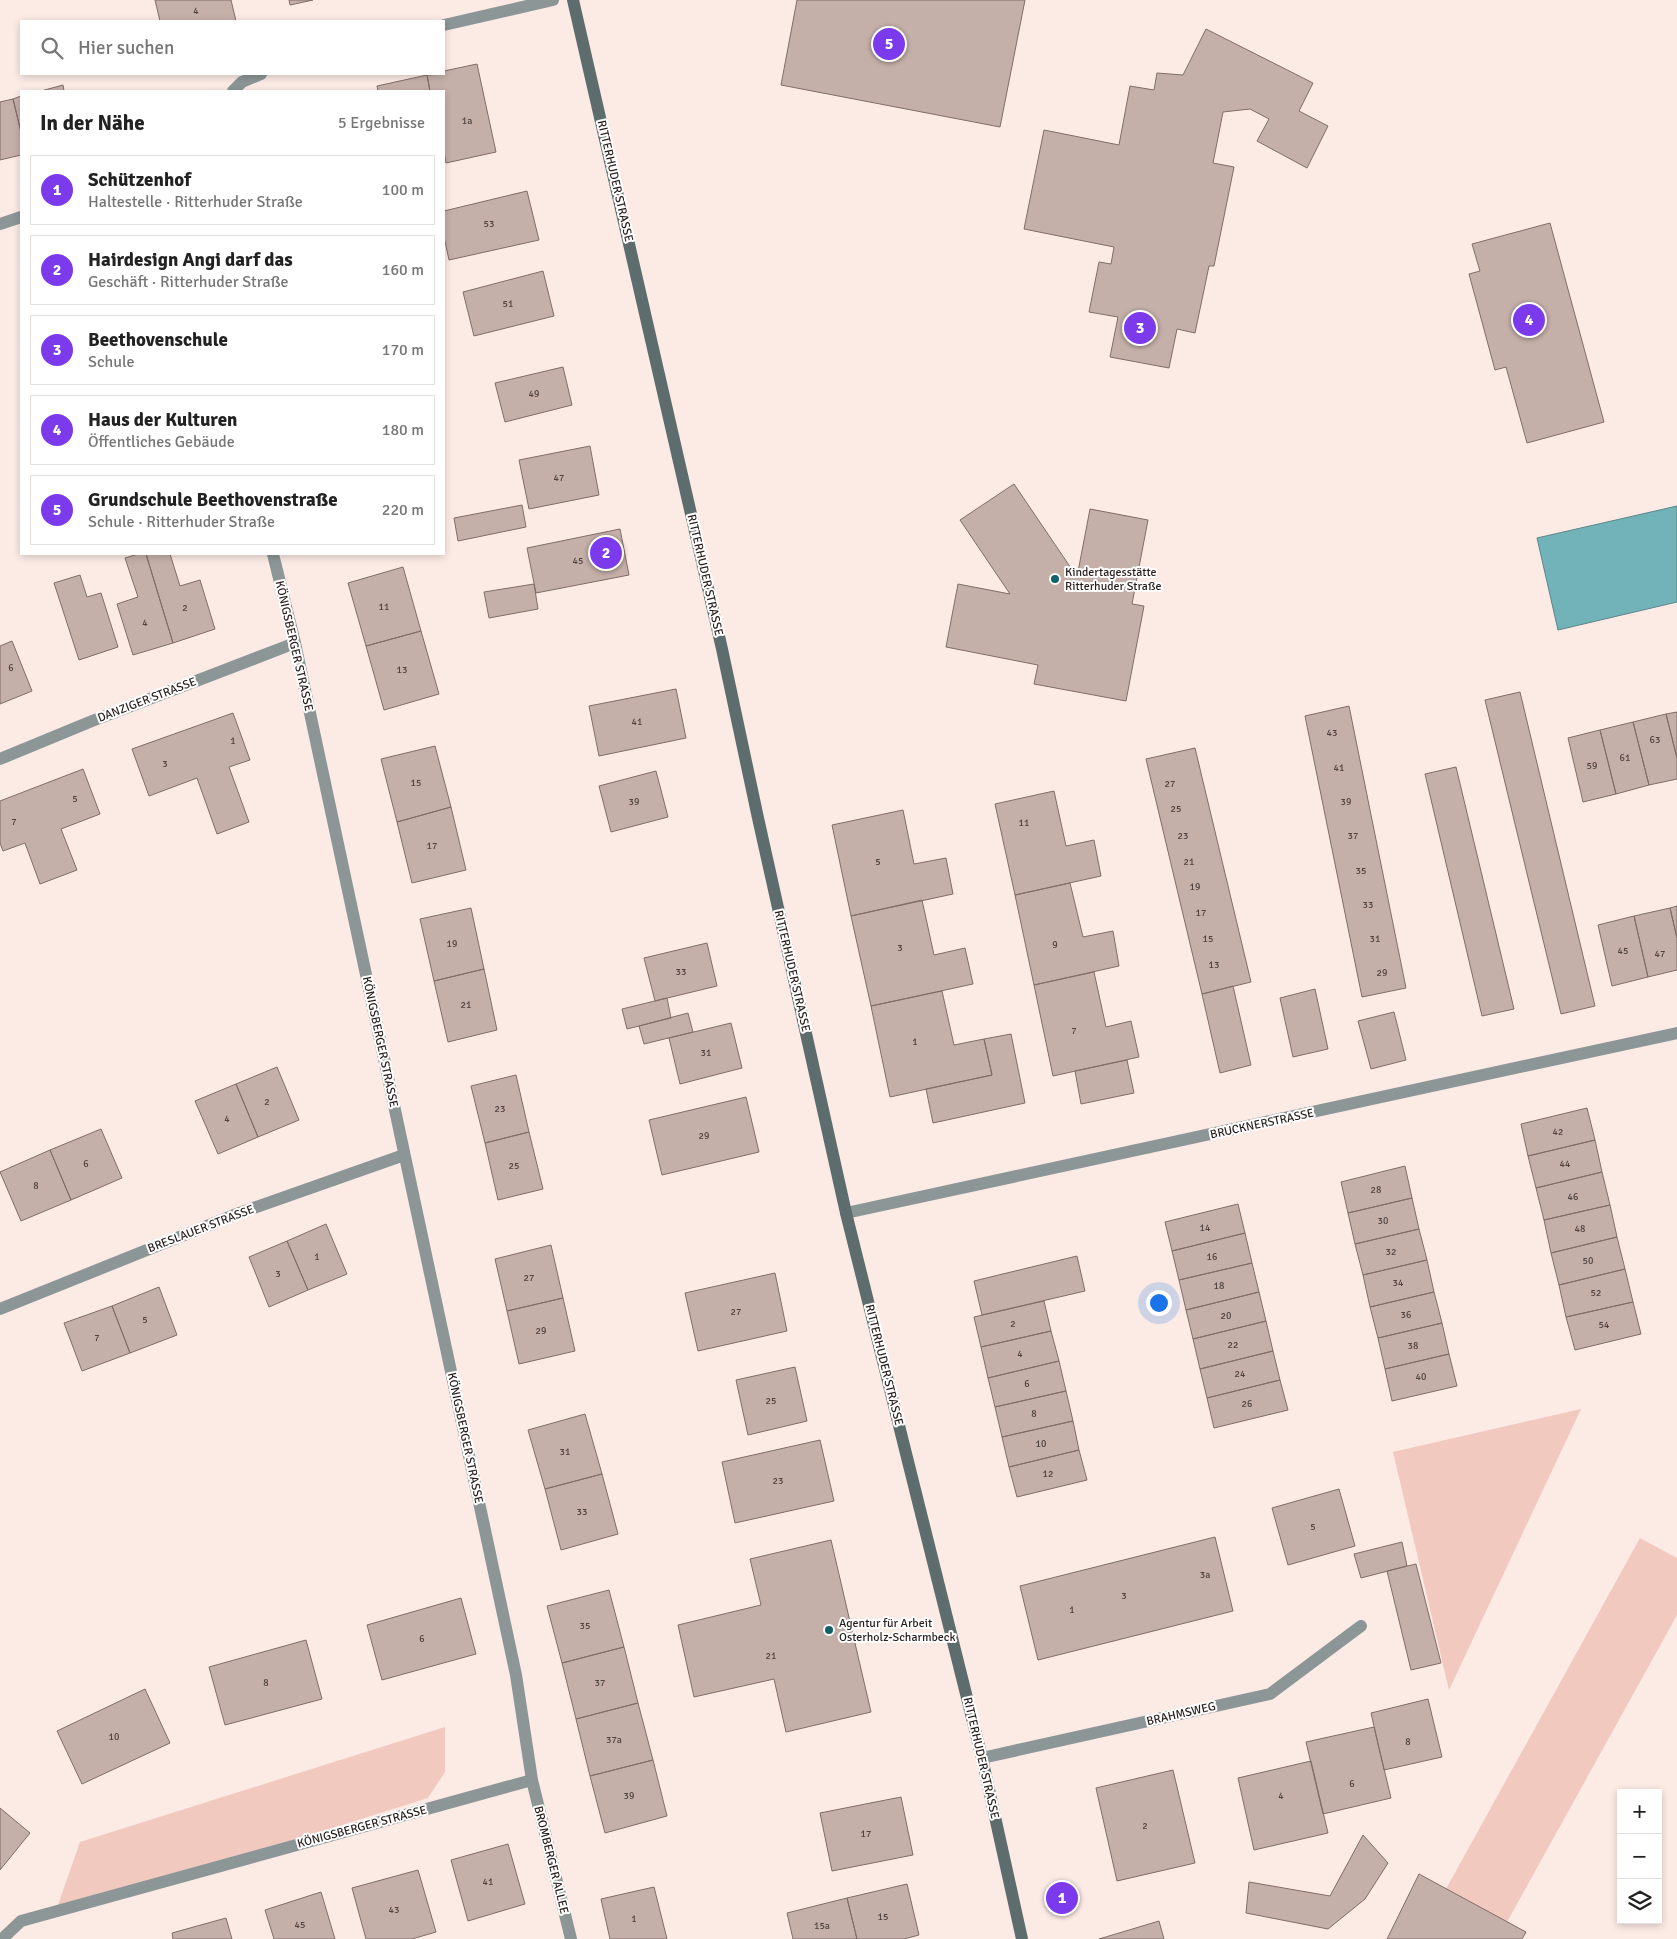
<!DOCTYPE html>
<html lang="de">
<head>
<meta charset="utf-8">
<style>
	body { margin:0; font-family:Signika,sans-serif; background:#f6f6f6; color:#222 }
	.controls { position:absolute; right:15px; bottom:15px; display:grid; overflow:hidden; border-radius:0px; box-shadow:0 2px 8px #0003 }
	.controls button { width:45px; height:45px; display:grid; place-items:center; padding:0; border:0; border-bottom:1px solid #e0e0e0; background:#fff; color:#222; font:25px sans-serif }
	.you { position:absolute; left:1158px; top:1302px; width:18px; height:18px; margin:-12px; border:4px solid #fff; border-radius:50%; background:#1a73e8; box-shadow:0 0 0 8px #1a73e833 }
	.badge { display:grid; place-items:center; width:32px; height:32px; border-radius:50%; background:#7c3aed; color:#fff; font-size:16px; font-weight:700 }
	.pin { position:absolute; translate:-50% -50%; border:2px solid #fff; box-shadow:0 1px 5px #0006 }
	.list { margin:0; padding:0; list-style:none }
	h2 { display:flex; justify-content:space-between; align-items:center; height:65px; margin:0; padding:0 20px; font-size:21px }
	h2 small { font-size:16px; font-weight:400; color:#767676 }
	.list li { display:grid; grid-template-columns:32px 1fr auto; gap:15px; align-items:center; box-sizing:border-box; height:70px; margin:0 10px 10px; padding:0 10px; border:1px solid #e0e0e0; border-radius:0px }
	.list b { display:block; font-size:19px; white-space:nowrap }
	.list p { margin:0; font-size:16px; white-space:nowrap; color:#767676 }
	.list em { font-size:16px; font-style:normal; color:#767676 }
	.icon { flex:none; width:28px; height:28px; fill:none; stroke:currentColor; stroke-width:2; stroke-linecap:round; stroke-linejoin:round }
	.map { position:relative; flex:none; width:1677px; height:1939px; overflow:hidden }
	.search { position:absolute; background:#fff; box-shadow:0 2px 8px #0003; left:20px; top:20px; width:425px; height:55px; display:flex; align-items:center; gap:12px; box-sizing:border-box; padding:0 18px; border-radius:0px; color:#767676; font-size:19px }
	.panel { position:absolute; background:#fff; box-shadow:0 2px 8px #0003; left:20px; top:90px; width:425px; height:465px; border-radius:0px }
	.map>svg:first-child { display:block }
</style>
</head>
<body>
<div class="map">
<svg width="1677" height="1939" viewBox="0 0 1677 1939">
	<rect width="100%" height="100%" fill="#fceae5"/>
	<!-- green -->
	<path fill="#f1c9bf" d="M 1581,1409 L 1449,1690 L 1393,1452 Z
		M 1640,1538 L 1677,1558 L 1677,1615 L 1507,1922 L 1446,1889 Z
		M 445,1727 L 445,1772 L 428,1798 L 307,1836 L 58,1905 L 80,1842 Z"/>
	<!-- water -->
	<path fill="#72b2b9" stroke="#5c868a" d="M 1677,506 L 1677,602 L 1558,630 L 1537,538 Z"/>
	<!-- building -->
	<path fill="#c5afa9" stroke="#816d68" d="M 155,0 L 231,0 L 236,21 L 160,21 Z
		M 289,0 L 313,0 L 290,5 Z
		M 797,0 L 1025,0 L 1000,127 L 781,85 Z
		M 1206,29 L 1313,83 L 1299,111 L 1328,126 L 1307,168 L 1257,141 L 1269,119 L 1250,109 L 1223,112 L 1213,163 L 1234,167 L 1214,266 L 1209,266 L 1195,333 L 1177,329 L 1169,368 L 1110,357 L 1118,317 L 1089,312 L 1099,262 L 1111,264 L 1114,247 L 1024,229 L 1044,130 L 1119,145 L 1130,86 L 1154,90 L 1157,73 L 1183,75 Z
		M 477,64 L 496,152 L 446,163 L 444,152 L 444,91 L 430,91 L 427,75 L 444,74 L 444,71 Z
		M 427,75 L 430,91 L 378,91 L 377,86 Z
		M 63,85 L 64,91 L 41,91 Z
		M 21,96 L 21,132 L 13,99 Z
		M 13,99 L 21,132 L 21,155 L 0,160 L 0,102 Z
		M 527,191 L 539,240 L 449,260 L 444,237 L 444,211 Z
		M 1550,223 L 1604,422 L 1527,443 L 1506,367 L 1495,370 L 1469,274 L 1480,271 L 1472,244 Z
		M 543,271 L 554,316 L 474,336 L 463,292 Z
		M 563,367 L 572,405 L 505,422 L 495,383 Z
		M 590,446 L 599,495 L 529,509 L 519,460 Z
		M 1014,484 L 1077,577 L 1090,509 L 1148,520 L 1132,604 L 1144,606 L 1126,701 L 1034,684 L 1038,665 L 946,647 L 958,584 L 1010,594 L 960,520 Z
		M 522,505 L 526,527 L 458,541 L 454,518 Z
		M 620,529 L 629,575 L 536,593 L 527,548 Z
		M 138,554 L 146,554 L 173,643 L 133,655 L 117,604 L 138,597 L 125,558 Z
		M 146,554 L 170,554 L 180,586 L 200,580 L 215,629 L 173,643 Z
		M 403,567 L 421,631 L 366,646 L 348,583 Z
		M 80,575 L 87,597 L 101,593 L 118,647 L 79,660 L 54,583 Z
		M 534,584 L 538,609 L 489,618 L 484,592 Z
		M 421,631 L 439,694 L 384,710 L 366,646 Z
		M 12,641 L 32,691 L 0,704 L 0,646 Z
		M 676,689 L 686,738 L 599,756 L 589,706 Z
		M 1520,692 L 1595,1006 L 1561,1014 L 1485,700 Z
		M 1349,706 L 1406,988 L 1362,997 L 1305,716 Z
		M 1677,712 L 1677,758 L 1666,714 Z
		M 233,713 L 250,760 L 229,767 L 249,822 L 217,834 L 197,778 L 149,796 L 132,749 Z
		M 1666,714 L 1677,758 L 1677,779 L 1649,785 L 1633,722 Z
		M 1633,722 L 1649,785 L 1616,794 L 1600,730 Z
		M 1600,730 L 1616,794 L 1583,802 L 1568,738 Z
		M 435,746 L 451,807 L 397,822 L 381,759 Z
		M 1195,748 L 1251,982 L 1202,994 L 1146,759 Z
		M 1456,767 L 1514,1009 L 1482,1016 L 1425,774 Z
		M 83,769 L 100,814 L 61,829 L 77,870 L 40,884 L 25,843 L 3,851 L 0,843 L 0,801 Z
		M 656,771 L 668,817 L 611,832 L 599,786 Z
		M 1054,791 L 1066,846 L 1094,840 L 1101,876 L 1015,895 L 995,804 Z
		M 451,807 L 466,870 L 412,883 L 397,822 Z
		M 903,810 L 914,864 L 946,858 L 953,894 L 851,916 L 832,825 Z
		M 1070,883 L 1083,937 L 1113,931 L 1119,966 L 1034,985 L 1015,895 Z
		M 922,900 L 934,955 L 965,948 L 973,984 L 871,1006 L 851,916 Z
		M 1677,906 L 1677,938 L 1670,908 Z
		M 471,908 L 484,969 L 434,981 L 420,919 Z
		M 1670,908 L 1677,938 L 1677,970 L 1648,977 L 1634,916 Z
		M 1634,916 L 1648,977 L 1612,986 L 1598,925 Z
		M 707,943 L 717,986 L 655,1001 L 644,958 Z
		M 484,969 L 497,1030 L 448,1042 L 434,981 Z
		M 1094,972 L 1106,1027 L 1131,1021 L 1139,1057 L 1053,1076 L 1034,985 Z
		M 1233,986 L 1251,1065 L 1220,1073 L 1202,994 Z
		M 1315,989 L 1328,1049 L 1293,1057 L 1280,998 Z
		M 942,991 L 954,1045 L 984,1039 L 992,1075 L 890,1097 L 871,1006 Z
		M 667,998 L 671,1018 L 627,1029 L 622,1009 Z
		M 1394,1012 L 1406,1060 L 1371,1069 L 1358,1021 Z
		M 688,1013 L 693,1032 L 644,1044 L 639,1026 Z
		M 731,1023 L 742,1068 L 680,1084 L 669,1038 Z
		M 1011,1034 L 1025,1103 L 933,1123 L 926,1089 L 992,1075 L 984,1039 Z
		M 1127,1060 L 1134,1093 L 1081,1104 L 1075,1071 Z
		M 277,1067 L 299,1120 L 258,1137 L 236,1084 Z
		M 516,1075 L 529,1132 L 485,1143 L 471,1086 Z
		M 236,1084 L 258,1137 L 218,1154 L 195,1101 Z
		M 746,1097 L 759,1152 L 662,1175 L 649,1120 Z
		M 1587,1108 L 1595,1140 L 1528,1156 L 1521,1124 Z
		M 101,1129 L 122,1178 L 71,1200 L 50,1150 Z
		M 529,1132 L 543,1189 L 498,1200 L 485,1143 Z
		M 1595,1140 L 1602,1172 L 1536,1188 L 1528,1156 Z
		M 50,1150 L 71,1200 L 21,1221 L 0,1172 Z
		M 1405,1166 L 1412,1198 L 1348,1213 L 1341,1182 Z
		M 1602,1172 L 1610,1205 L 1544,1220 L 1536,1188 Z
		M 1412,1198 L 1419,1229 L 1355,1244 L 1348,1213 Z
		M 1238,1204 L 1245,1233 L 1172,1251 L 1165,1222 Z
		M 1610,1205 L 1617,1237 L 1551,1253 L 1544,1220 Z
		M 326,1224 L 347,1274 L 308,1290 L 287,1241 Z
		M 1419,1229 L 1427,1260 L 1363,1275 L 1355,1244 Z
		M 1245,1233 L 1252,1263 L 1179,1280 L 1172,1251 Z
		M 1617,1237 L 1625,1269 L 1559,1285 L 1551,1253 Z
		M 287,1241 L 308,1290 L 269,1307 L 249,1257 Z
		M 551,1245 L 563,1298 L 507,1311 L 495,1259 Z
		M 1077,1256 L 1085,1291 L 982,1315 L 974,1281 Z
		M 1427,1260 L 1434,1292 L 1370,1307 L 1363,1275 Z
		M 1252,1263 L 1259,1292 L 1186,1310 L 1179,1280 Z
		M 1625,1269 L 1633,1302 L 1566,1317 L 1559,1285 Z
		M 775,1273 L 787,1331 L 698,1351 L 685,1293 Z
		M 159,1287 L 177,1335 L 130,1353 L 112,1306 Z
		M 1259,1292 L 1266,1321 L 1193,1339 L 1186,1310 Z
		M 1434,1292 L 1442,1323 L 1378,1338 L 1370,1307 Z
		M 563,1298 L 575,1351 L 519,1364 L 507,1311 Z
		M 1044,1301 L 1051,1331 L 981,1347 L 974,1317 Z
		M 1633,1302 L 1641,1334 L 1575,1350 L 1566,1317 Z
		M 112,1306 L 130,1353 L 82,1371 L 64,1323 Z
		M 1266,1321 L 1273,1351 L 1200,1369 L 1193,1339 Z
		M 1442,1323 L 1449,1354 L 1385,1369 L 1378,1338 Z
		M 1051,1331 L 1059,1361 L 988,1378 L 981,1347 Z
		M 1273,1351 L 1280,1380 L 1207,1398 L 1200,1369 Z
		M 1449,1354 L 1457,1386 L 1392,1401 L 1385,1369 Z
		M 1059,1361 L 1066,1391 L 995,1407 L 988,1378 Z
		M 795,1367 L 807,1421 L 748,1435 L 736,1380 Z
		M 1280,1380 L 1288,1410 L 1214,1428 L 1207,1398 Z
		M 1066,1391 L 1073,1421 L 1002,1437 L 995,1407 Z
		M 585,1414 L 602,1474 L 545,1489 L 528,1430 Z
		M 1073,1421 L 1079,1450 L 1009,1467 L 1002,1437 Z
		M 820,1440 L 834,1501 L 735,1523 L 722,1462 Z
		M 1079,1450 L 1087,1480 L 1017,1497 L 1009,1467 Z
		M 602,1474 L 618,1534 L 561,1550 L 545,1489 Z
		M 1339,1489 L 1355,1546 L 1288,1565 L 1272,1508 Z
		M 1215,1537 L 1233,1611 L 1038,1660 L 1020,1586 Z
		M 831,1540 L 871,1712 L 786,1732 L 774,1679 L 694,1697 L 678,1625 L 761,1605 L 750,1559 Z
		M 1402,1542 L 1407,1566 L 1361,1578 L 1354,1554 Z
		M 1416,1564 L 1441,1663 L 1411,1670 L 1387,1571 Z
		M 609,1590 L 624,1647 L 562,1663 L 547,1606 Z
		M 461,1598 L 476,1654 L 382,1680 L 367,1625 Z
		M 306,1640 L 322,1699 L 225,1725 L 209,1667 Z
		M 624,1647 L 638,1703 L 576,1719 L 562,1663 Z
		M 145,1689 L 170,1743 L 82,1784 L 57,1731 Z
		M 1428,1699 L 1442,1757 L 1384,1770 L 1371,1713 Z
		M 638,1703 L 653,1760 L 590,1776 L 576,1719 Z
		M 1374,1727 L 1391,1798 L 1323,1814 L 1306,1742 Z
		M 653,1760 L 667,1816 L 605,1833 L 590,1776 Z
		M 1311,1761 L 1328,1833 L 1254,1850 L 1238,1778 Z
		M 1173,1770 L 1195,1863 L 1117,1881 L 1096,1788 Z
		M 901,1797 L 913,1855 L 832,1871 L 820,1813 Z
		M 0,1808 L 30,1833 L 0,1870 Z
		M 1363,1835 L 1388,1863 L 1365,1899 L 1328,1929 L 1246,1913 L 1249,1882 L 1330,1896 Z
		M 508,1844 L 525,1904 L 468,1921 L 451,1860 Z
		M 418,1870 L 436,1932 L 412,1939 L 366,1939 L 352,1888 Z
		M 1419,1874 L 1526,1932 L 1522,1939 L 1387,1939 Z
		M 907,1884 L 919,1935 L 904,1939 L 857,1939 L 847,1898 Z
		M 654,1887 L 667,1939 L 610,1939 L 601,1899 Z
		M 321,1892 L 335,1939 L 274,1939 L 265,1910 Z
		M 847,1898 L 857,1939 L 793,1939 L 787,1913 Z
		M 226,1918 L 232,1939 L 173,1939 L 172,1933 Z
		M 1159,1921 L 1164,1939 L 1099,1939 Z"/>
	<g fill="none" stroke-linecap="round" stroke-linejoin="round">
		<!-- street -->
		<path stroke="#8c9697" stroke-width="12" d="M 444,25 L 553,0
			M 233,91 L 242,82 L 261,74
			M 0,224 L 21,217
			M 273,554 L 295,643 L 516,1675 L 532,1780 L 571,1939
			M 0,759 L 92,721 L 295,643
			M 846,1213 L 1677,1033
			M 0,1309 L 234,1215 L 404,1155
			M 982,1758 L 1270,1694 L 1361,1626
			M 2,1939 L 21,1921 L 532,1780"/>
		<!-- secondary -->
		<path stroke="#5d6c6d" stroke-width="12" d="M 573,0 L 722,649 L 758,818 L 846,1213 L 982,1758 L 1022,1939"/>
	</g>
	<!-- markers -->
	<g fill="#116168" stroke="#fff" stroke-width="2">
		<circle cx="1055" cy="579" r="5"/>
		<circle cx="829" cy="1630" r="5"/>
	</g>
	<g text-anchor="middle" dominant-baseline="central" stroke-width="4" stroke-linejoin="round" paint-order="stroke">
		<!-- number labels -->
		<g font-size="10" fill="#4f4340">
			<text x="196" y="11">4</text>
			<text x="467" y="121">1a</text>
			<text x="489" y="224">53</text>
			<text x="508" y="304">51</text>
			<text x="534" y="394">49</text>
			<text x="559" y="478">47</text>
			<text x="578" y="561">45</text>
			<text x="384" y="607">11</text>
			<text x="185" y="608">2</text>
			<text x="145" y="623">4</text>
			<text x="11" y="668">6</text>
			<text x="402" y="670">13</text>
			<text x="637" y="722">41</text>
			<text x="1332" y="733">43</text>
			<text x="1655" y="740">63</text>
			<text x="233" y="741">1</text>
			<text x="1625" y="758">61</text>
			<text x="165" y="764">3</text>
			<text x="1592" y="766">59</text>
			<text x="1339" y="768">41</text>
			<text x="416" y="783">15</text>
			<text x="1170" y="784">27</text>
			<text x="75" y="799">5</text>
			<text x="634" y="802">39</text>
			<text x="1346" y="802">39</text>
			<text x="1176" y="809">25</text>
			<text x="14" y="822">7</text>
			<text x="1024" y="823">11</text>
			<text x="1183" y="836">23</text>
			<text x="1353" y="836">37</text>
			<text x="432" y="846">17</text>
			<text x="878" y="862">5</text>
			<text x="1189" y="862">21</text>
			<text x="1361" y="871">35</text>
			<text x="1195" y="887">19</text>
			<text x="1368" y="905">33</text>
			<text x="1201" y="913">17</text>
			<text x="1208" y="939">15</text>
			<text x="1375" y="939">31</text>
			<text x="452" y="944">19</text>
			<text x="1055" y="945">9</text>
			<text x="900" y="948">3</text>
			<text x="1623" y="951">45</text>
			<text x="1660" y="954">47</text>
			<text x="1214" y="965">13</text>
			<text x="681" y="972">33</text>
			<text x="1382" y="973">29</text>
			<text x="466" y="1005">21</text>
			<text x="1074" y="1031">7</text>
			<text x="915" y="1042">1</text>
			<text x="706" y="1053">31</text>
			<text x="267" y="1102">2</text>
			<text x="500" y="1109">23</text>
			<text x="227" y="1119">4</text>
			<text x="1558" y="1132">42</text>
			<text x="704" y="1136">29</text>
			<text x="86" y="1164">6</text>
			<text x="1565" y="1164">44</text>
			<text x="514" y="1166">25</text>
			<text x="36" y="1186">8</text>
			<text x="1376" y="1190">28</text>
			<text x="1573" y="1197">46</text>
			<text x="1383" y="1221">30</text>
			<text x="1205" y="1228">14</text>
			<text x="1580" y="1229">48</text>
			<text x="1391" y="1252">32</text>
			<text x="317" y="1257">1</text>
			<text x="1212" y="1257">16</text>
			<text x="1588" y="1261">50</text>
			<text x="278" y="1274">3</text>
			<text x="529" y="1278">27</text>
			<text x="1398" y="1283">34</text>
			<text x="1219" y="1286">18</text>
			<text x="1596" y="1293">52</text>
			<text x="736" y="1312">27</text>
			<text x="1406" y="1315">36</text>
			<text x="1226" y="1316">20</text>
			<text x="145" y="1320">5</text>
			<text x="1013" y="1324">2</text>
			<text x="1604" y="1325">54</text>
			<text x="541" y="1331">29</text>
			<text x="97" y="1338">7</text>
			<text x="1233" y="1345">22</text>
			<text x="1413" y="1346">38</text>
			<text x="1020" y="1354">4</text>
			<text x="1240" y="1374">24</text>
			<text x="1421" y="1377">40</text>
			<text x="1027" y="1384">6</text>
			<text x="771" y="1401">25</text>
			<text x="1247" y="1404">26</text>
			<text x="1034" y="1414">8</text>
			<text x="1041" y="1444">10</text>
			<text x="565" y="1452">31</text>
			<text x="1048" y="1474">12</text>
			<text x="778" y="1481">23</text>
			<text x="582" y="1512">33</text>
			<text x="1313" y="1527">5</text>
			<text x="1205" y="1575">3a</text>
			<text x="1124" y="1596">3</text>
			<text x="1072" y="1610">1</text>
			<text x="585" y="1626">35</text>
			<text x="422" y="1639">6</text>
			<text x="771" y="1656">21</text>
			<text x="266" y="1683">8</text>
			<text x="600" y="1683">37</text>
			<text x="114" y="1737">10</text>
			<text x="614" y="1740">37a</text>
			<text x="1408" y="1742">8</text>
			<text x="1352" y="1784">6</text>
			<text x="629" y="1796">39</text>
			<text x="1281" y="1796">4</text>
			<text x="1145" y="1826">2</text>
			<text x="866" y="1834">17</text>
			<text x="488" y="1882">41</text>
			<text x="394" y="1910">43</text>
			<text x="883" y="1917">15</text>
			<text x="634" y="1919">1</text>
			<text x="300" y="1925">45</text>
			<text x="822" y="1926">15a</text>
		</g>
		<!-- street labels -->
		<g font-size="12" fill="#281f1d" stroke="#fff">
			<text transform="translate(615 181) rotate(77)">RITTERHUDER STRASSE</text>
			<text transform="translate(705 575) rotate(77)">RITTERHUDER STRASSE</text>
			<text transform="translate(294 646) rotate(77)">KÖNIGSBERGER STRASSE</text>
			<text transform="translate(147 700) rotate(-21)">DANZIGER STRASSE</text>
			<text transform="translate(792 971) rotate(77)">RITTERHUDER STRASSE</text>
			<text transform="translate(380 1042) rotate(78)">KÖNIGSBERGER STRASSE</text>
			<text transform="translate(1262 1124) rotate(-12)">BRUCKNERSTRASSE</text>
			<text transform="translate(201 1229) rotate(-21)">BRESLAUER STRASSE</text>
			<text transform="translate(884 1365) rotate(76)">RITTERHUDER STRASSE</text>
			<text transform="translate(465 1438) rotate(78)">KÖNIGSBERGER STRASSE</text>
			<text transform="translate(1181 1714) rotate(-13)">BRAHMSWEG</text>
			<text transform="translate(981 1758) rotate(77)">RITTERHUDER STRASSE</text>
			<text transform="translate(362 1827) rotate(-15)">KÖNIGSBERGER STRASSE</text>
			<text transform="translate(551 1860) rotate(76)">BROMBERGER ALLEE</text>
		</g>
		<!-- poi labels -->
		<g font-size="12" fill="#281f1d" stroke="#fff" text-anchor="start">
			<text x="1065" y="572">Kindertagesstätte<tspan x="1065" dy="14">Ritterhuder Straße</tspan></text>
			<text x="839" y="1623">Agentur für Arbeit<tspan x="839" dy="14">Osterholz-Scharmbeck</tspan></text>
		</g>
	</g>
</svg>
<div class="controls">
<button>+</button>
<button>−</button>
<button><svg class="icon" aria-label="layers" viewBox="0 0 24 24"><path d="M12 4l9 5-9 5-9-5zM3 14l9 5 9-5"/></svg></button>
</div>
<div class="you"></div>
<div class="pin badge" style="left:1062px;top:1898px">1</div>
<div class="pin badge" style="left:606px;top:553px">2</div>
<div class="pin badge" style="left:1140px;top:328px">3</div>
<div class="pin badge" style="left:1529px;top:320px">4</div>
<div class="pin badge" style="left:889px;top:44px">5</div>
<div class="search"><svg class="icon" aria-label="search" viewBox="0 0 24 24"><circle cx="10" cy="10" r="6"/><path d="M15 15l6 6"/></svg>Hier suchen</div>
<section class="panel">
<h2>In der Nähe<small>5 Ergebnisse</small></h2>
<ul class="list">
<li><span class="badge">1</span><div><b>Schützenhof</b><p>Haltestelle · Ritterhuder Straße</p></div><em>100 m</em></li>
<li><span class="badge">2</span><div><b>Hairdesign Angi darf das</b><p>Geschäft · Ritterhuder Straße</p></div><em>160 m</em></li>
<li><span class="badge">3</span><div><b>Beethovenschule</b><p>Schule</p></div><em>170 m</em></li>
<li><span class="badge">4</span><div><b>Haus der Kulturen</b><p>Öffentliches Gebäude</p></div><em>180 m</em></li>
<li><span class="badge">5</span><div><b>Grundschule Beethovenstraße</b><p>Schule · Ritterhuder Straße</p></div><em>220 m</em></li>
</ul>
</section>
</div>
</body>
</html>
